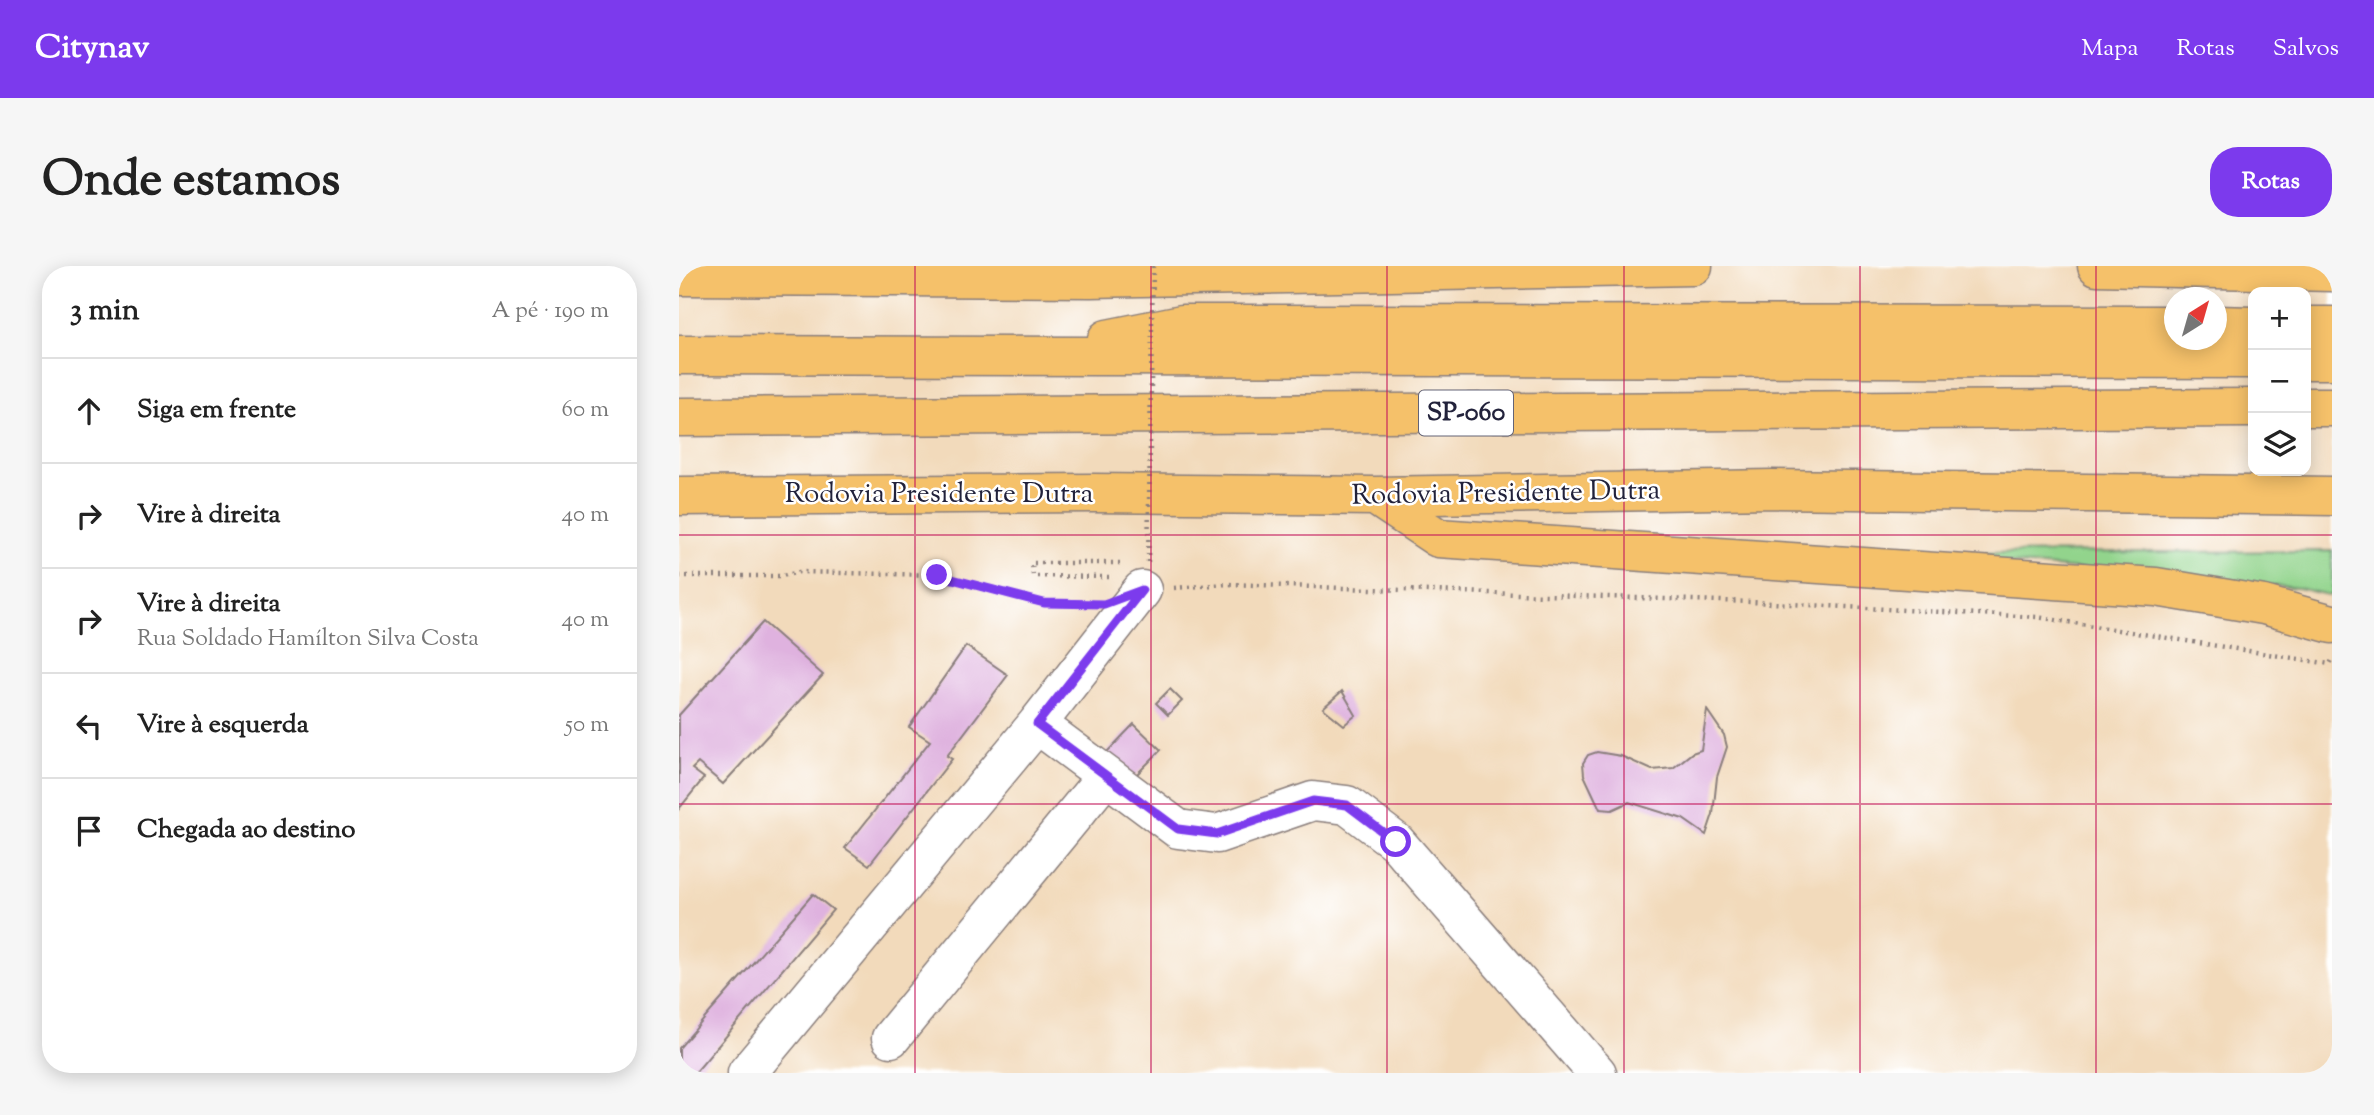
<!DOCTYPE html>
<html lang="pt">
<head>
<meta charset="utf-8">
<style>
	body { margin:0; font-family:"Sorts Mill Goudy",serif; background:#f6f6f6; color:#222 }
	.controls { position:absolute; right:21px; top:21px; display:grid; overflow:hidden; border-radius:14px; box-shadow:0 4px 18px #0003 }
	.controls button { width:63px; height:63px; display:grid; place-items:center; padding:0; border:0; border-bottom:2px solid #e0e0e0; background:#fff; color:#222; font:35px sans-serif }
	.compass { position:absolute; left:1485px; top:21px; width:63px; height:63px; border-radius:50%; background:#fff; box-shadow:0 4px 18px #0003; rotate:37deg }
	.stop { position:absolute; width:21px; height:21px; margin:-16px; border:5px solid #7c3aed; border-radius:50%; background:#fff }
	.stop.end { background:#7c3aed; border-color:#fff; box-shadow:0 2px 7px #0008 }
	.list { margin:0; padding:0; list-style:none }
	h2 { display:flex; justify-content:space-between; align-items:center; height:91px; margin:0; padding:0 28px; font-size:30px }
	h2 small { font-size:23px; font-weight:400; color:#767676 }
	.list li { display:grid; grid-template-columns:46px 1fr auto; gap:21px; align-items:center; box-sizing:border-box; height:105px; padding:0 28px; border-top:2px solid #e0e0e0 }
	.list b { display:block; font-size:26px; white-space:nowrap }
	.list p { margin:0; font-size:23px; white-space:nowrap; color:#767676 }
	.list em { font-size:23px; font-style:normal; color:#767676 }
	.icon { flex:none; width:38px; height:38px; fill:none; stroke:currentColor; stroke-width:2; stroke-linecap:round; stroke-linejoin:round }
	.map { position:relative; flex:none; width:1653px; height:807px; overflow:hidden; border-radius:28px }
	header { display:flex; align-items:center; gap:42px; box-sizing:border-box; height:98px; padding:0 35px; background:#7c3aed; color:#fff }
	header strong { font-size:33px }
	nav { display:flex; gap:38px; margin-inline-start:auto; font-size:24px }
	.intro { display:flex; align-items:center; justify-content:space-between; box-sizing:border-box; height:168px; padding:0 42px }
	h1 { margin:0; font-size:49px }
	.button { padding:18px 32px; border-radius:28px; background:#7c3aed; color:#fff; font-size:24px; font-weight:700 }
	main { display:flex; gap:42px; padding:0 42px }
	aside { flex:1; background:#fff; border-radius:28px; box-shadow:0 4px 18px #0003 }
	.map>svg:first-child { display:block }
</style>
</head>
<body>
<header>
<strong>Citynav</strong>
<nav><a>Mapa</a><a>Rotas</a><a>Salvos</a></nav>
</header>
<div class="intro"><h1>Onde estamos</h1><a class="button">Rotas</a></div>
<main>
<aside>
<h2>3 min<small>A pé · 190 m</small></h2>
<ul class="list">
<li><svg class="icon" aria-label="ahead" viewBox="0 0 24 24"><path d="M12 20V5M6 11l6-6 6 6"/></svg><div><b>Siga em frente</b></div><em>60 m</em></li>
<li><svg class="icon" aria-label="right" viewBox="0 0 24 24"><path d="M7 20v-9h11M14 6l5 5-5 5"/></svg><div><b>Vire à direita</b></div><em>40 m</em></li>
<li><svg class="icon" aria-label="right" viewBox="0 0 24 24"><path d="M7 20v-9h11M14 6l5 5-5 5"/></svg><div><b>Vire à direita</b><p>Rua Soldado Hamílton Silva Costa</p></div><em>40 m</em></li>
<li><svg class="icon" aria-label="left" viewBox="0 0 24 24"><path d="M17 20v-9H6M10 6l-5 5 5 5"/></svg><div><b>Vire à esquerda</b></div><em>50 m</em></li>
<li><svg class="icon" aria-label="arrive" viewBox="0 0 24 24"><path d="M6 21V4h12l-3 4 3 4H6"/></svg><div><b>Chegada ao destino</b></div></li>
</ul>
</aside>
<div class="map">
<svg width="1653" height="807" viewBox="0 0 1653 807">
	<rect width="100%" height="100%" fill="#fff"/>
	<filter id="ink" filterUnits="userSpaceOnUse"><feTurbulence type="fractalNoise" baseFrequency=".0143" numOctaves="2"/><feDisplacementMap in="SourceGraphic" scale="14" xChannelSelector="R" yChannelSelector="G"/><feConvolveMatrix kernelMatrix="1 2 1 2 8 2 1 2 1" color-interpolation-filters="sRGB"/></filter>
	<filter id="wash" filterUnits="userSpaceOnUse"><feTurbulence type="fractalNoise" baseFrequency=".00686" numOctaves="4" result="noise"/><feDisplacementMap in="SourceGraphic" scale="28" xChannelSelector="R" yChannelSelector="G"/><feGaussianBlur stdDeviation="1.57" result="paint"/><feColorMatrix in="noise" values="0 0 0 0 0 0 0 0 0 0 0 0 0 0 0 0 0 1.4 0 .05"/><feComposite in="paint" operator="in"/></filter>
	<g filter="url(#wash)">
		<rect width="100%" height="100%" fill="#f2dabb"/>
		<!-- green -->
		<path fill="#92d48c" stroke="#5a7b64" stroke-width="2" d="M 1653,285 L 1653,330 L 1619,322 L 1293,294 L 1302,287 Z"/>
		<g id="blocks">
			<!-- building -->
			<path fill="#dfb2df" d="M 84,356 L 144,409 L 44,518 L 19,497 L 13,503 L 25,512 L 0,543 L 0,449 Z
				M 287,380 L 329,409 L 268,490 L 273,493 L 190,599 L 166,582 L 251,475 L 230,461 Z
				M 491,423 L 503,435 L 489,449 L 477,437 Z
				M 663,425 L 677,449 L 665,459 L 644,442 Z
				M 1028,444 L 1045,469 L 1048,481 L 1038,511 L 1034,548 L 1027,569 L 1004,553 L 950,536 L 933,544 L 921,543 L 905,509 L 904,497 L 909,489 L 918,486 L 942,490 L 973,504 L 994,502 L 1013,487 L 1022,484 Z
				M 455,458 L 482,484 L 454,512 L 428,486 Z
				M 134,628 L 154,644 L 16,807 L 0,807 L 0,782 Z"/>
		</g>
	</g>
	<g filter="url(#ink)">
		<use href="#blocks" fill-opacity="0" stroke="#8a7e7b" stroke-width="2"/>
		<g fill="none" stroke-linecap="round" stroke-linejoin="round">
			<defs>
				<path id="minor" d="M 358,458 L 499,563 L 538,568 L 634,535 L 668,539 L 717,576 L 918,807
					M 212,772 L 427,510
					M 68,807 L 358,458 L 463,324"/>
				<path id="highway" d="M 1418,0 L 1653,6
					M 0,10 L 412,12 L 1014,0
					M 1538,59 L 1574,60
					M 1627,60 L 1653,60
					M 428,73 L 503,58 L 1496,59
					M 0,89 L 1574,93
					M 1627,94 L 1653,94
					M 1627,141 L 1653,141
					M 0,151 C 525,145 1049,148 1574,142
					M 0,230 L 415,227 L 696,230 L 1093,223 L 1653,230
					M 696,230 L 759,272 L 1477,321 L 1585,339 L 1653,358"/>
			</defs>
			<!-- minor casing -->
			<use href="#minor" stroke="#8a7e7b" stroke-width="41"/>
			<!-- highway casing -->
			<use href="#highway" stroke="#8a7e7b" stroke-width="41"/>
			<!-- path -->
			<path stroke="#8a7e7b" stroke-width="4.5" stroke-dasharray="2 5" stroke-linecap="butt" d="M 0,310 L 103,310 L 120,306 L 258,309 L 365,337 L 412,338
				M 430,311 L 354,310 L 353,297 L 443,297
				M 495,322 L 548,318 L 1073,336 L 1358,351 L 1651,398 L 1653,394"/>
			<!-- minor -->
			<use href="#minor" stroke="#fff" stroke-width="38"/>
			<!-- highway -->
			<use href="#highway" stroke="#f5c16b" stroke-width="38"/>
			<!-- path-bridge -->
			<path stroke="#8a7e7b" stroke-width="4.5" stroke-dasharray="2 5" stroke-linecap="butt" d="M 469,296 L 474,0"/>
		</g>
	</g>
	<g fill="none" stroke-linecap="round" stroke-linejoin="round" filter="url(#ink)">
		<!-- route -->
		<path stroke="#7c3aed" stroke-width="9" d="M 258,309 L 365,337 L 425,338 L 463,324 L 358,458 L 499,563 L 538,568 L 634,535 L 668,539 L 717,576"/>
	</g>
	<!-- grid -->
	<path fill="none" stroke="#c2185b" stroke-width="2" stroke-opacity="0.55" d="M 236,0 L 236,807M 472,0 L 472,807M 708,0 L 708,807M 945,0 L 945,807M 1181,0 L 1181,807M 1417,0 L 1417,807M 0,269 L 1653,269M 0,538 L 1653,538"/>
	<g text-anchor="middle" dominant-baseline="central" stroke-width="5" stroke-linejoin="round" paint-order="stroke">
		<!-- shield labels -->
		<rect fill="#fff" stroke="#646476" stroke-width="2" x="740" y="124.5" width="94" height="45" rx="5"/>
		<g font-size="26" font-weight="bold" fill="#22223b">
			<text x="787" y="147">SP-060</text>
		</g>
		<!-- street labels -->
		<g font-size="28" fill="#22223b" stroke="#fff">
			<text transform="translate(827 228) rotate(-1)">Rodovia Presidente Dutra</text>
			<text x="260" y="229">Rodovia Presidente Dutra</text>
		</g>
	</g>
</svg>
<div class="controls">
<button>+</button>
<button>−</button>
<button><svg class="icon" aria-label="layers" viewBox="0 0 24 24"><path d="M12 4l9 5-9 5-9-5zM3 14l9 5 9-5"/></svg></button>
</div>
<svg class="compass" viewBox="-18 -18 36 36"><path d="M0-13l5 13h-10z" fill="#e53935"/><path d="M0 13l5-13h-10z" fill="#767676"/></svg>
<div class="stop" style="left:717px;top:576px"></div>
<div class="stop end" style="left:258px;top:309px"></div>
</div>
</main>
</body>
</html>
